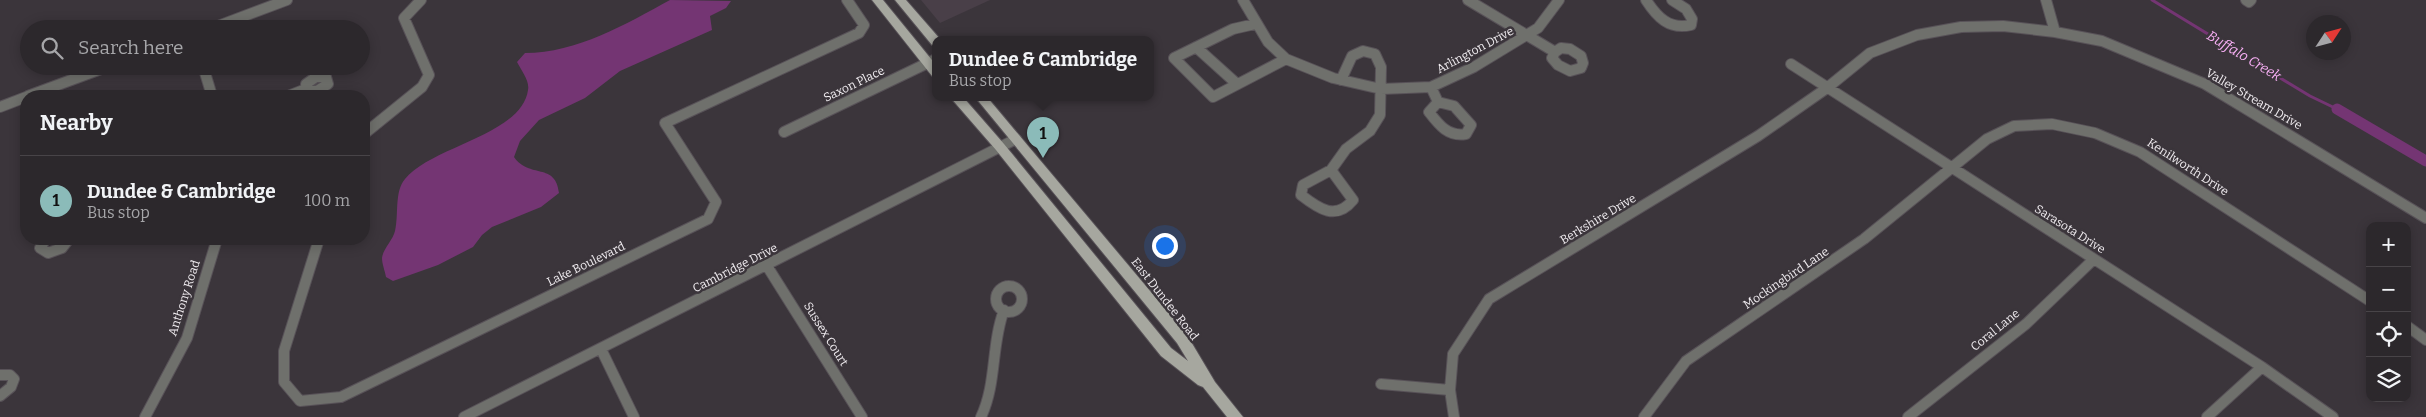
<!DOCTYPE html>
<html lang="en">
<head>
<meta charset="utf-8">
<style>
	body { margin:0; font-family:Bitter,serif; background:#383438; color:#f1f3f6 }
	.controls { position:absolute; right:15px; bottom:15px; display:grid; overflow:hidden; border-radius:10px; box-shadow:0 2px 12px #0003 }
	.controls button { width:45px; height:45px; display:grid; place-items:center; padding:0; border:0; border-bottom:1px solid #484448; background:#2c282c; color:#f1f3f6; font:25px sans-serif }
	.compass { position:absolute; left:2306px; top:15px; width:45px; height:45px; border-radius:50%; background:#2c282c; box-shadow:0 2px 12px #0003; rotate:54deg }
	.you { position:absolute; left:1164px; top:245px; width:18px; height:18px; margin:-12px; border:4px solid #fff; border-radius:50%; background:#1a73e8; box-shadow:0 0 0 8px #1a73e833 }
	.badge { display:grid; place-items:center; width:32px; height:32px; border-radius:50%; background:#8bbbb9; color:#111; font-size:16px; font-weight:700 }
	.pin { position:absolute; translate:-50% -41px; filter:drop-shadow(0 1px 2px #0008) }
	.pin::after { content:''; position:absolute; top:26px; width:18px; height:15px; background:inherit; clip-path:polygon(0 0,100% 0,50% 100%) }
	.popup { position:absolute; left:932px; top:36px; width:222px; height:65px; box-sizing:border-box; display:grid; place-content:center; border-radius:10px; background:#2c282c; filter:drop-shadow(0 1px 4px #0005); font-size:16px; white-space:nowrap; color:#a6a6a9 }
	.popup b { font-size:19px; color:#f1f3f6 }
	.popup::after { content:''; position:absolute; left:50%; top:100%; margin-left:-10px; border:10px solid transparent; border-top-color:#2c282c }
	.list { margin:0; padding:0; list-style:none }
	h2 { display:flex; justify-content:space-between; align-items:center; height:65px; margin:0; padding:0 20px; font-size:21px }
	h2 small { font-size:16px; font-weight:400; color:#a6a6a9 }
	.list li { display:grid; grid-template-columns:32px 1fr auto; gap:15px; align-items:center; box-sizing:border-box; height:90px; padding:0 20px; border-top:1px solid #484448 }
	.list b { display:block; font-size:19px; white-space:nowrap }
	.list p { margin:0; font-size:16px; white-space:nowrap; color:#a6a6a9 }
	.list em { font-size:16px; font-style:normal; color:#a6a6a9 }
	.icon { flex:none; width:28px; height:28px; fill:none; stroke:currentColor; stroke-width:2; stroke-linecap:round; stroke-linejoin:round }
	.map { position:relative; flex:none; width:2426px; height:417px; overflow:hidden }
	.search { position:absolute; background:#2c282c; box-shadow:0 2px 12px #0003; left:20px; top:20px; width:350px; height:55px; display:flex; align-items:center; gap:12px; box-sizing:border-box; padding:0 18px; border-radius:28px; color:#a6a6a9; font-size:19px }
	.panel { position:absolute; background:#2c282c; box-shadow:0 2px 12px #0003; left:20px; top:90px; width:350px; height:155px; border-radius:20px }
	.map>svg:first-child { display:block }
</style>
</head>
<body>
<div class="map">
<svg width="2426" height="417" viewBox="0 0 2426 417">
	<rect width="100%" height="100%" fill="#3b353b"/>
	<!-- built -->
	<path fill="#493f48" d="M 921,0 L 990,0 L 940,23 Z"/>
	<!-- water -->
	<path fill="#743573" d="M 670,0 L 731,1 L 726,8 L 710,16 L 712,30 L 620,71 L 585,98 L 539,120 L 520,141 L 514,157 C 529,179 556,162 559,193 L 541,207 L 492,227 L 482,235 L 473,247 L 438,265 L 393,281 L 386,277 C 385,271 382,264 382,258 C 383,249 393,240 395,231 C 399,215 394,192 405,179 C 432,146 522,135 528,90 C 530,81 521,70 517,62 L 525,53 C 577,53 626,24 670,0 Z"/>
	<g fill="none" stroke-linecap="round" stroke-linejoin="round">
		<!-- stream -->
		<path stroke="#743573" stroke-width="3" d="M 2152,0 L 2310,96 L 2337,109"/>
		<!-- canal -->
		<path stroke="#743573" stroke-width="11" d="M 2337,109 L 2426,161"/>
		<defs>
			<path id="street" d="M 1243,0 L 1268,42 L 1286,59 L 1333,78 L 1381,89 L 1431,87 L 1474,67 L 1538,28 L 1559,0
				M 1468,0 L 1555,52
				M 1646,0 C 1657,17 1669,30 1691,25 L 1692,19 L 1686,9 L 1672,0
				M 2046,0 L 2055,32 L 2102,41 L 2205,84 L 2426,218
				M 2246,0 L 2249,2 L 2251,0
				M 1255,24 L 1233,29 L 1174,58 L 1213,97 L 1286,59
				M 210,29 L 287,0
				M 1196,47 L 1237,84
				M 1561,48 L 1570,49 L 1581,56 L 1583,63 L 1581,68 L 1570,71 L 1558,65 L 1552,58 L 1555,52 Z
				M 1791,64 L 2262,367 L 2333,417
				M 203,66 L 212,96
				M 316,77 L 326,77 L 328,84 L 317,91 L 307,91 L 306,84 Z
				M 1431,87 L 1438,102
				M 28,96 L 109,66
				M 288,96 L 306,89
				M 1438,102 L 1454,106 L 1471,125 L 1466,134 C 1448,137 1439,125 1429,112 Z
				M 0,107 L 26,97
				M 784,132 L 936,59
				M 364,134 L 422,87 L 429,75 L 404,18 L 421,0
				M 1331,170 L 1353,200 C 1336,221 1319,209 1301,195 L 1303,185 Z
				M 1331,170 L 1346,149 L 1370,131 L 1380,115 L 1381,67 L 1375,54 L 1363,51 L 1352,56 L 1341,80
				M 46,239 L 40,248 L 48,253 L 62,248 L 69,239
				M 319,239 L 284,351 L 284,382 L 300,401 L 341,397 L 708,219 L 716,202 L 665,123 L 859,33 L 864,25 L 847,0
				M 767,266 L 862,417
				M996 299a13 13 0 1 1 26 0a13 13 0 1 1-26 0Z
				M 2407,326 L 2426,340
				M 601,349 L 634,417
				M 0,375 L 10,375 L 14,379 L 11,387 L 0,396
				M 1381,384 L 1450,390
				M 145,417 L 187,338 L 217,239
				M 464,417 L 1016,139
				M 981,417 C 997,383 991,345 1004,310
				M 1454,417 L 1450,390 L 1453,354 L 1489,299 L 1758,136 L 1827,88 L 1870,53 L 1917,35 L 1961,27 L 2003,26 L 2055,32
				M 1644,417 L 1686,361 L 1864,239 L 1987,139 L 2014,126 L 2052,124 L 2095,133 L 2140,152 L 2370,301
				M 1908,417 L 2026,324 L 2094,259
				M 2207,417 L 2262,367"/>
			<path id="primary" d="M 872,0 L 883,0 L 936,65 L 936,77 L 932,76 Z
				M 895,0 L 906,0 L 940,39 L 936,39 L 936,46 L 932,45 Z
				M 950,97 L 963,97 L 1004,144 L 1171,348 L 1188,361 L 1177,343 L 975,97 L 987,97 L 1187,335 L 1215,382 L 1243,417 L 1227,417 L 1203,387 L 1198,385 L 1161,356 L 996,150 Z"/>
		</defs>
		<!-- street casing -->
		<use href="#street" stroke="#585258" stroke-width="12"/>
		<!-- primary casing -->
		<use href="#primary" stroke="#585258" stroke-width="2"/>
		<!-- street -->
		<use href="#street" stroke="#6f706c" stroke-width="10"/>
		<!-- primary -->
		<use href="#primary" fill="#a6a79f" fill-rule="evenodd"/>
	</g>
	<g text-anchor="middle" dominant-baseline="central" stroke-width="5" stroke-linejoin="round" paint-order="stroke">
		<!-- street labels -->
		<g font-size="12" fill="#f0ecf0" stroke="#3b353b">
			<text transform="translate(1475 50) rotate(-28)">Arlington Drive</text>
			<text transform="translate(854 84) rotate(-26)">Saxon Place</text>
			<text transform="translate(2254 99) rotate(30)">Valley Stream Drive</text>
			<text transform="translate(2188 167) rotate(33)">Kenilworth Drive</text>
			<text transform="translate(1598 219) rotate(-31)">Berkshire Drive</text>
			<text transform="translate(2070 229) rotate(32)">Sarasota Drive</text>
			<text transform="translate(586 264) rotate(-26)">Lake Boulevard</text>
			<text transform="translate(735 268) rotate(-27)">Cambridge Drive</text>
			<text transform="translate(1786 278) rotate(-34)">Mockingbird Lane</text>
			<text transform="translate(184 298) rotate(-72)">Anthony Road</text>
			<text transform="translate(1165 299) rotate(52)">East Dundee Road</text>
			<text transform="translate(1995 330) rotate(-39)">Coral Lane</text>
			<text transform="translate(826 334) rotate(58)">Sussex Court</text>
		</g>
		<!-- water labels -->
		<g font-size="14" font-style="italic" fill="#f7aff4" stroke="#3b353b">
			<text transform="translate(2244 56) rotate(31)">Buffalo Creek</text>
		</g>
	</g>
</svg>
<div class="controls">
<button>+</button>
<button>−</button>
<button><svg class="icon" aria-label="locate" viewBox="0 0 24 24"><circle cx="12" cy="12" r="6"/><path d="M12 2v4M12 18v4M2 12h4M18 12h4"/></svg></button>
<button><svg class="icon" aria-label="layers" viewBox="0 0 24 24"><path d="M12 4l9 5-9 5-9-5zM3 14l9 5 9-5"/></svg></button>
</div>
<svg class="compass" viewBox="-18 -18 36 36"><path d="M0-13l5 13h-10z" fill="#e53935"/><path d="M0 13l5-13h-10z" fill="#a6a6a9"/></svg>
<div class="you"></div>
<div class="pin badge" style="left:1043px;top:158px">1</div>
<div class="popup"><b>Dundee &amp; Cambridge</b>Bus stop</div>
<div class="search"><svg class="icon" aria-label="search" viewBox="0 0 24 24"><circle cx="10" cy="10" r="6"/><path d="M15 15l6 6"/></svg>Search here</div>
<section class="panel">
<h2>Nearby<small></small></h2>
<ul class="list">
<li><span class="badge">1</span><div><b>Dundee &amp; Cambridge</b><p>Bus stop</p></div><em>100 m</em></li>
</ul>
</section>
</div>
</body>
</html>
